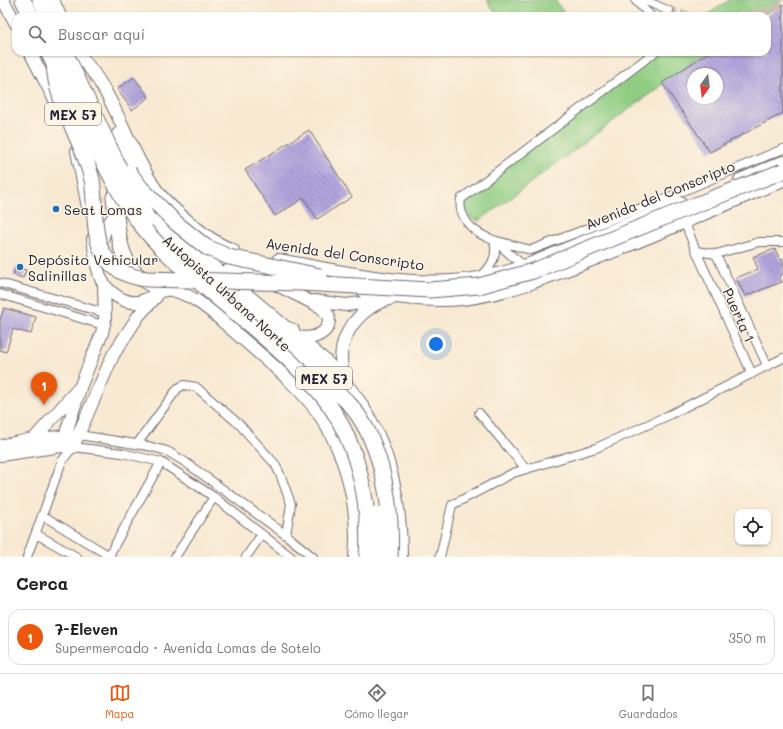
<!DOCTYPE html>
<html lang="es">
<head>
<meta charset="utf-8">
<style>
	body { margin:0; font-family:Mali,sans-serif; background:#f6f6f6; color:#222 }
	.controls { position:absolute; right:12px; bottom:12px; display:grid; overflow:hidden; border-radius:8px; box-shadow:0 1px 3px #0004 }
	.controls button { width:36px; height:36px; display:grid; place-items:center; padding:0; border:0; border-bottom:1px solid #e0e0e0; background:#fff; color:#222; font:20px sans-serif }
	.compass { position:absolute; left:687px; top:68px; width:36px; height:36px; border-radius:50%; background:#fff; box-shadow:0 1px 3px #0004; rotate:194deg }
	.you { position:absolute; left:436px; top:344px; width:14px; height:14px; margin:-10px; border:3px solid #fff; border-radius:50%; background:#1a73e8; box-shadow:0 0 0 6px #1a73e833 }
	.badge { display:grid; place-items:center; width:26px; height:26px; border-radius:50%; background:#ea580c; color:#fff; font-size:13px; font-weight:700 }
	.pin { position:absolute; translate:-50% -33px; filter:drop-shadow(0 1px 2px #0008) }
	.pin::after { content:''; position:absolute; top:21px; width:14px; height:12px; background:inherit; clip-path:polygon(0 0,100% 0,50% 100%) }
	.list { margin:0; padding:0; list-style:none }
	h2 { display:flex; justify-content:space-between; align-items:center; height:52px; margin:0; padding:0 16px; font-size:17px }
	h2 small { font-size:13px; font-weight:400; color:#767676 }
	.list li { display:grid; grid-template-columns:26px 1fr auto; gap:12px; align-items:center; box-sizing:border-box; height:56px; margin:0 8px 8px; padding:0 8px; border:1px solid #e0e0e0; border-radius:12px }
	.list b { display:block; font-size:15px; white-space:nowrap }
	.list p { margin:0; font-size:13px; white-space:nowrap; color:#767676 }
	.list em { font-size:13px; font-style:normal; color:#767676 }
	.icon { flex:none; width:22px; height:22px; fill:none; stroke:currentColor; stroke-width:2; stroke-linecap:round; stroke-linejoin:round }
	.map { position:relative; flex:none; width:783px; height:557px; overflow:hidden }
	.search { position:absolute; background:#fff; box-shadow:0 1px 3px #0004; left:12px; right:12px; top:12px; height:44px; display:flex; align-items:center; gap:10px; box-sizing:border-box; padding:0 14px; border-radius:12px; color:#767676; font-size:15px }
	.sheet { height:116px; background:#fff }
	nav { display:flex; justify-content:space-around; align-items:center; box-sizing:border-box; height:56px; border-top:1px solid #e0e0e0; background:#fff; font-size:11px; color:#767676 }
	nav a { display:grid; justify-items:center; gap:2px }
	nav .on { color:#ea580c }
	.map>svg:first-child { display:block }
</style>
</head>
<body>
<div class="map">
<svg width="783" height="557" viewBox="0 0 783 557">
	<defs>
		<pattern id="building-back-hatch" width="6" height="6" patternUnits="userSpaceOnUse"><rect width="6" height="6" fill="#b1a4de"/><path d="M-1 5l2 2M0 0l6 6M5-1l2 2" fill="none" stroke="#9085b5"/></pattern>
	</defs>
	<rect width="100%" height="100%" fill="#fcf5e5"/>
	<filter id="ink" filterUnits="userSpaceOnUse"><feTurbulence type="fractalNoise" baseFrequency=".025" numOctaves="2"/><feDisplacementMap in="SourceGraphic" scale="8" xChannelSelector="R" yChannelSelector="G"/><feConvolveMatrix kernelMatrix="1 2 1 2 8 2 1 2 1" color-interpolation-filters="sRGB"/></filter>
	<filter id="wash" filterUnits="userSpaceOnUse"><feTurbulence type="fractalNoise" baseFrequency=".012" numOctaves="4" result="noise"/><feDisplacementMap in="SourceGraphic" scale="16" xChannelSelector="R" yChannelSelector="G"/><feGaussianBlur stdDeviation="0.9" result="paint"/><feColorMatrix in="noise" values="0 0 0 0 0 0 0 0 0 0 0 0 0 0 0 0 0 1.4 0 .05"/><feComposite in="paint" operator="in"/></filter>
	<g filter="url(#wash)">
		<rect width="100%" height="100%" fill="#f8e9d2"/>
		<!-- pitch -->
		<path fill="#8fcd83" stroke="#58785f" d="M 487,0 L 555,0 L 566,16 L 497,16 Z
			M 729,0 L 783,0 L 759,16 L 706,16 Z
			M 659,52 L 706,52 L 479,221 C 466,217 464,211 464,198 Z"/>
		<g id="blocks">
			<!-- building -->
			<path fill="url(#building-back-hatch)" fill-rule="evenodd" d="M 783,4 L 783,113 L 710,152 L 662,83 L 709,52 L 767,52 L 767,15 ZM 693,74 L 717,74 L 717,98 L 693,98 Z
				M 134,77 L 149,97 L 132,110 L 117,89 Z
				M 309,130 L 352,197 L 317,219 L 304,198 L 275,216 L 245,170 Z
				M 775,249 L 780,260 L 783,259 L 783,274 L 779,276 L 782,282 L 745,296 L 736,278 L 758,269 L 753,257 Z
				M 16,267 L 26,270 L 23,278 L 13,275 Z
				M 4,308 L 36,317 L 31,334 L 13,329 L 6,352 L 0,350 L 0,320 Z"/>
		</g>
	</g>
	<g filter="url(#ink)">
		<use href="#blocks" fill-opacity="0" stroke="#6d6870" stroke-width="1"/>
		<g fill="none" stroke-linecap="round" stroke-linejoin="round">
			<!-- minor-tunnel -->
			<path stroke="#cdc1b4" stroke-width="8" stroke-dasharray="8 4" stroke-linecap="butt" d="M 669,11 L 691,16
				M 727,16 L 765,12 L 783,5"/>
			<defs>
				<path id="minor" d="M 635,0 L 651,16
					M 644,0 L 669,11
					M 683,218 L 696,251 L 752,374
					M 497,241 L 531,250 L 657,202 L 783,149
					M 696,251 L 716,254 L 767,365
					M 716,254 L 759,242 L 783,242
					M 525,266 C 514,259 506,250 496,242 C 491,238 484,237 479,233 C 468,227 458,212 461,199 L 655,52
					M 480,277 C 492,267 498,256 494,240
					M 0,283 L 105,313
					M 0,294 L 103,325
					M 479,413 L 526,469
					M 79,435 L 148,446 L 167,451 L 185,462 L 286,535 L 313,557
					M 137,444 L 178,388 L 184,385 L 196,387 L 240,425 L 275,464 L 280,474 L 291,504 L 286,535
					M 42,515 L 111,557
					M 36,534 L 77,557
					M 27,557 L 62,461 L 73,447 L 122,453 L 161,462 L 214,497 L 291,557
					M 108,557 L 161,462
					M 175,557 L 214,497
					M 246,557 L 262,534
					M 440,557 L 452,505 L 513,473 L 596,448 L 669,415 L 783,358"/>
				<path id="secondary" d="M 3,0 L 16,24
					M 53,0 L 60,16
					M 30,52 L 58,106
					M 79,55 C 115,93 126,145 155,188 C 164,201 177,212 189,222 C 203,234 216,244 233,250
					M 118,134 L 140,181
					M 77,151 L 88,207
					M 740,180 L 783,162
					M 155,210 L 181,239 L 326,361 C 339,376 353,390 363,407 C 391,451 401,506 401,557
					M 93,239 C 95,252 96,267 101,279 C 108,293 126,306 142,301 C 151,298 161,291 169,285
					M 100,247 L 105,230 L 112,219
					M 278,260 C 346,272 419,291 488,276 C 516,271 542,259 568,248 C 605,233 643,218 680,203
					M 227,271 L 252,272 L 281,277
					M 273,283 L 321,307 L 328,315 C 333,332 314,340 300,337
					M 164,289 C 193,291 216,316 237,334 C 264,358 294,381 316,410 C 346,451 360,508 355,557
					M 364,292 C 397,298 430,302 463,299 C 511,293 557,274 602,256 C 663,232 723,206 783,180
					M 314,301 L 346,305 L 377,301
					M 346,382 C 330,345 356,306 393,298
					M 34,439 L 78,389
					M 0,446 L 34,439 L 72,436
					M 62,446 L 81,385 L 102,333 L 105,319 L 104,285
					M 0,455 L 62,446 L 73,447 L 113,355 L 139,315 L 156,297"/>
				<path id="trunk" d="M 143,209 L 166,236 L 307,359 L 332,386"/>
				<path id="motorway" d="M 23,0 L 31,16
					M 40,0 L 48,16
					M 114,197 C 119,238 117,276 164,289
					M 266,323 L 292,331"/>
			</defs>
			<!-- minor casing -->
			<use href="#minor" stroke="#6d6870" stroke-width="10"/>
			<!-- secondary casing -->
			<use href="#secondary" stroke="#6d6870" stroke-width="14"/>
			<!-- trunk casing -->
			<use href="#trunk" stroke="#6d6870" stroke-width="16"/>
			<!-- motorway casing -->
			<use href="#motorway" stroke="#6d6870" stroke-width="17"/>
			<!-- minor -->
			<use href="#minor" stroke="#fff" stroke-width="8"/>
			<!-- secondary -->
			<use href="#secondary" stroke="#fff" stroke-width="12"/>
			<!-- trunk -->
			<use href="#trunk" stroke="#fff" stroke-width="14"/>
			<!-- motorway -->
			<use href="#motorway" stroke="#fff" stroke-width="15"/>
			<defs>
				<path id="motorway-bridge" d="M 48,52 C 64,83 79,113 94,144 C 110,174 124,205 146,231 C 164,253 186,270 207,289 C 246,322 288,354 321,394 C 357,438 371,501 367,557
					M 65,52 L 122,174 L 148,219
					M 54,62 C 55,105 83,139 92,180 C 96,202 92,237 104,255 C 114,271 129,277 147,279 L 301,283 L 430,290 L 479,286 L 533,271 L 685,209 L 783,171
					M 129,172 L 141,188 L 176,223 L 206,247 L 229,257 L 320,276
					M 319,380 C 331,387 343,396 352,407 C 383,445 393,510 390,557
					M 377,514 L 378,557"/>
			</defs>
			<!-- motorway-bridge casing -->
			<use href="#motorway-bridge" stroke="#6d6870" stroke-width="17" stroke-linecap="butt"/>
			<!-- motorway-bridge -->
			<use href="#motorway-bridge" stroke="#fff" stroke-width="15"/>
		</g>
	</g>
	<!-- markers -->
	<g fill="#1f6fb2" stroke="#fcf5e5" stroke-width="1.5">
		<circle cx="56" cy="209" r="4"/>
		<circle cx="20" cy="267" r="4"/>
	</g>
	<g text-anchor="middle" dominant-baseline="central" stroke-width="3" stroke-linejoin="round" paint-order="stroke">
		<!-- shield labels -->
		<g fill="#fcf5e5" stroke="#63616e" stroke-width="1">
			<rect x="45" y="103" width="56" height="22" rx="3"/>
			<rect x="296" y="367" width="56" height="22" rx="3"/>
		</g>
		<g font-size="13" font-weight="bold" fill="#22223b">
			<text x="73" y="114">MEX 57</text>
			<text x="324" y="378">MEX 57</text>
		</g>
		<!-- street labels -->
		<g font-size="14" fill="#22223b" stroke="#fcf5e5">
			<text transform="translate(660 195) rotate(-22)">Avenida del Conscripto</text>
			<text transform="translate(345 254) rotate(8)">Avenida del Conscripto</text>
			<text transform="translate(227 293) rotate(42)">Autopista Urbana Norte</text>
			<text transform="translate(739 315) rotate(66)">Puerta 1</text>
		</g>
		<!-- poi labels -->
		<g font-size="14" fill="#22223b" stroke="#fcf5e5" text-anchor="start">
			<text x="64" y="209">Seat Lomas</text>
			<text x="28" y="259">Depósito Vehicular<tspan x="28" dy="16">Salinillas</tspan></text>
		</g>
	</g>
</svg>
<div class="controls">
<button><svg class="icon" aria-label="locate" viewBox="0 0 24 24"><circle cx="12" cy="12" r="6"/><path d="M12 2v4M12 18v4M2 12h4M18 12h4"/></svg></button>
</div>
<svg class="compass" viewBox="-18 -18 36 36"><path d="M0-13l5 13h-10z" fill="#e53935"/><path d="M0 13l5-13h-10z" fill="#767676"/></svg>
<div class="you"></div>
<div class="pin badge" style="left:44px;top:405px">1</div>
<div class="search"><svg class="icon" aria-label="search" viewBox="0 0 24 24"><circle cx="10" cy="10" r="6"/><path d="M15 15l6 6"/></svg>Buscar aquí</div>
</div>
<section class="sheet">
<h2>Cerca<small></small></h2>
<ul class="list">
<li><span class="badge">1</span><div><b>7-Eleven</b><p>Supermercado · Avenida Lomas de Sotelo</p></div><em>350 m</em></li>
</ul>
</section>
<nav>
<a class="on"><svg class="icon" aria-label="map" viewBox="0 0 24 24"><path d="M3 6l6-2 6 2 6-2v14l-6 2-6-2-6 2zM9 4v14M15 6v14"/></svg>Mapa</a>
<a><svg class="icon" aria-label="directions" viewBox="0 0 24 24"><path d="M12 3l9 9-9 9-9-9zM9 14v-3h6M13 9l2 2-2 2"/></svg>Cómo llegar</a>
<a><svg class="icon" aria-label="saved" viewBox="0 0 24 24"><path d="M7 4h10v16l-5-4-5 4z"/></svg>Guardados</a>
</nav>
</body>
</html>
